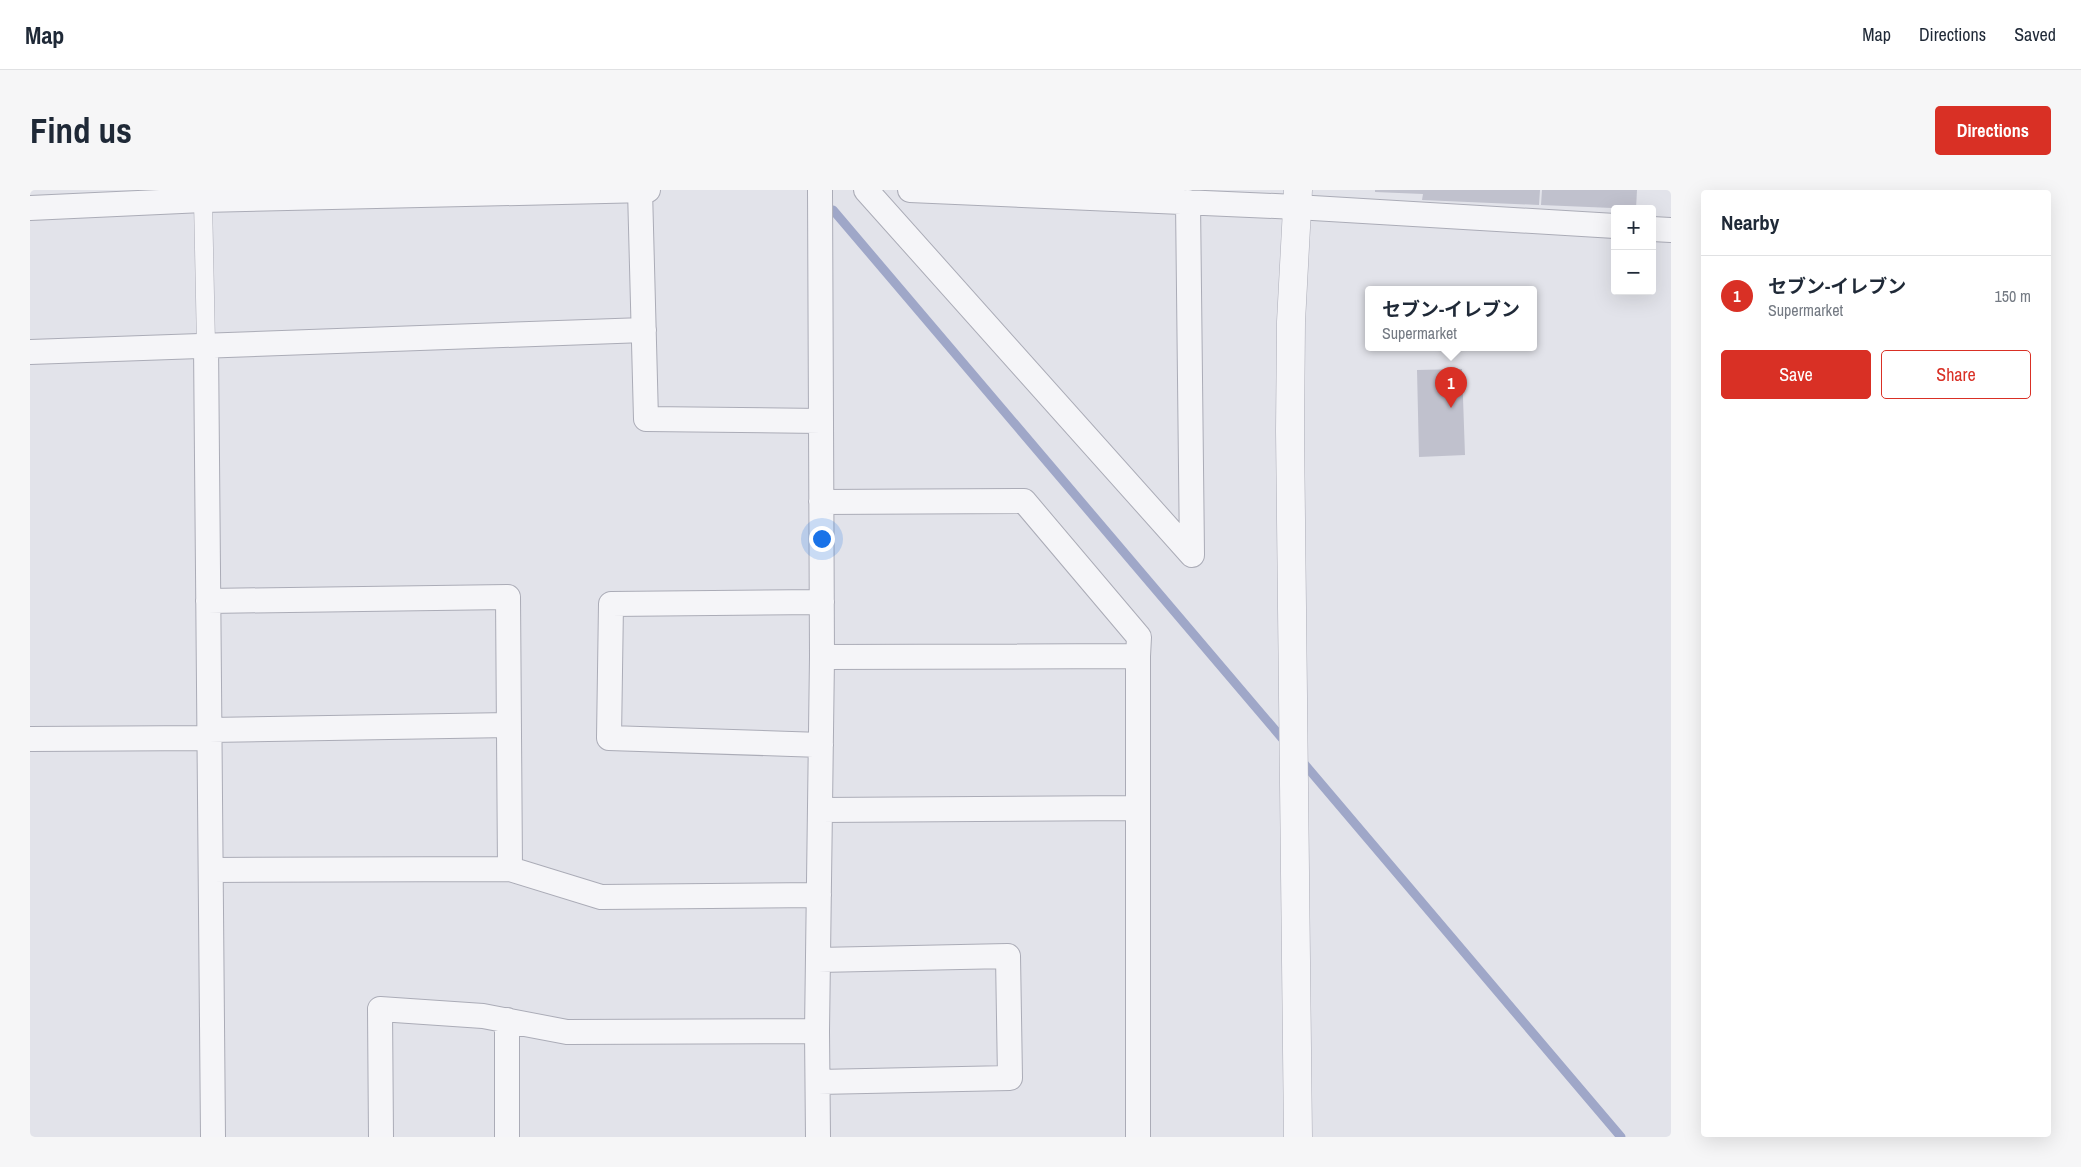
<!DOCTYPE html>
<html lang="en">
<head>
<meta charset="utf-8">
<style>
	body { margin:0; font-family:"Archivo Narrow","Noto Sans JP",sans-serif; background:#f6f6f7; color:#1f2937 }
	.controls { position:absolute; right:15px; top:15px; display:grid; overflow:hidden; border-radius:5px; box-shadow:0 5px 20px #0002 }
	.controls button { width:45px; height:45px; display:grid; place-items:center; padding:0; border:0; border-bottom:1px solid #e0e1e3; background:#fff; color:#1f2937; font:25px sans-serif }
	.you { position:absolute; left:791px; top:348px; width:18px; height:18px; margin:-12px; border:4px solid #fff; border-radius:50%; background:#1a73e8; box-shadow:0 0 0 8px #1a73e833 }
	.badge { display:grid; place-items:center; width:32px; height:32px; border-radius:50%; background:#d93025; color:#fff; font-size:16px; font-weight:700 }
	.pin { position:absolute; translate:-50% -41px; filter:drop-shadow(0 1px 2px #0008) }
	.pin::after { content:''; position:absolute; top:26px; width:18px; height:15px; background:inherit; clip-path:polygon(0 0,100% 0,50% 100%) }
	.popup { position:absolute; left:1335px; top:96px; width:172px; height:65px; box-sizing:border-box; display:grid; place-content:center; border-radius:5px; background:#fff; filter:drop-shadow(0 1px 4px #0005); font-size:16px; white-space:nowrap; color:#747a83 }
	.popup b { font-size:19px; color:#1f2937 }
	.popup::after { content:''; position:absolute; left:50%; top:100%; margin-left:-10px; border:10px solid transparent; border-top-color:#fff }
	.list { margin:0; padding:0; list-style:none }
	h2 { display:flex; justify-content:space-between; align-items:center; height:65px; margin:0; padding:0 20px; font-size:21px }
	h2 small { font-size:16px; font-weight:400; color:#747a83 }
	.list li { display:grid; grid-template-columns:32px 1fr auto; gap:15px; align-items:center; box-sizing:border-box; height:80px; padding:0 20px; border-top:1px solid #e0e1e3 }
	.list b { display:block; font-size:19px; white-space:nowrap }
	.list p { margin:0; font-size:16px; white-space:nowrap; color:#747a83 }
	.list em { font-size:16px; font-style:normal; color:#747a83 }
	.actions { display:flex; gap:10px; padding:15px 20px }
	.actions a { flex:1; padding:11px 0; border:1px solid #d93025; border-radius:5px; text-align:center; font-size:18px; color:#d93025 }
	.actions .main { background:#d93025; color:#fff }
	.map { position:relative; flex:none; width:1641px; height:947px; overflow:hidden; border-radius:5px }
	header { display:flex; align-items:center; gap:30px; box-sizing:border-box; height:70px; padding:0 25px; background:#fff; border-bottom:1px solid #e0e1e3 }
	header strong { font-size:24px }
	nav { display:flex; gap:28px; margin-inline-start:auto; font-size:18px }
	.intro { display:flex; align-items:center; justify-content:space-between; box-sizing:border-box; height:120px; padding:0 30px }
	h1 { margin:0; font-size:35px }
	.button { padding:12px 22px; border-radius:5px; background:#d93025; color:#fff; font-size:18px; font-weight:700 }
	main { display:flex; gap:30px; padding:0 30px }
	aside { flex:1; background:#fff; border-radius:5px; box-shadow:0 5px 20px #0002 }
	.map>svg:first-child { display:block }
</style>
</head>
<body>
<header>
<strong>Map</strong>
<nav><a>Map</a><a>Directions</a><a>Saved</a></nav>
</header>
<div class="intro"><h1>Find us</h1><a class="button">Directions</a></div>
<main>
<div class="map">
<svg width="1641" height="947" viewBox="0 0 1641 947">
	<rect width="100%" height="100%" fill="#e2e3ea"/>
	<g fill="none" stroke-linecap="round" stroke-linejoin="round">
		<!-- stream -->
		<path stroke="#9fa7c8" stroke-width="9" d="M 803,20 L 1257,554
			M 1271,570 L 1591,947"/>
	</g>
	<!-- building -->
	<path fill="#c0c1cd" d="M 1345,0 L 1510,0 L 1509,15 L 1392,10 L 1393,4 L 1345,2 Z
		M 1512,0 L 1607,0 L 1606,19 L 1511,15 Z
		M 1432,179 L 1435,265 L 1389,267 L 1387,180 Z"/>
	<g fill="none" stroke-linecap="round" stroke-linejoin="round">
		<defs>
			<path id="pedestrian" d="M 173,10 L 176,155"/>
			<path id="minor" d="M 610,0 L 616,229 L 791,231
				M 836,0 L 1162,365 L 1158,12
				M 880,0 L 1266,17 L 1585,36
				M 0,18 L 173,10 L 618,0
				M 1622,39 L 1641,40
				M 176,155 L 183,947
				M 0,162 L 614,140
				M 791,312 L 994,311 L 1109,447 L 1108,466
				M 178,411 L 478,407 L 480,679
				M 792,467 L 1108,466 L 1108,947
				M 179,540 L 479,535
				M 0,549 L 180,548
				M 791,555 L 579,548 L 581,414 L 792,412
				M 790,620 L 1108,618
				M 181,680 L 480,679 L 571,707 L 789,705
				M 477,830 L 477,947
				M 788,892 L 980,888 L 978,766 L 788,770
				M 351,947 L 350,819 L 453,826 L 537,842 L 787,841
				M 788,947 L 787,841 L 792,467 L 790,0"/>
			<path id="tertiary" d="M 1268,0 L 1261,132 L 1260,241 L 1268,947"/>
		</defs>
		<!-- pedestrian casing -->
		<use href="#pedestrian" stroke="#abacb7" stroke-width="19"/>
		<!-- minor casing -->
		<use href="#minor" stroke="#abacb7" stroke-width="26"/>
		<!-- tertiary casing -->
		<use href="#tertiary" stroke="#abacb7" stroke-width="29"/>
		<!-- pedestrian -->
		<use href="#pedestrian" stroke="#f5f5f8" stroke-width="18"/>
		<!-- minor -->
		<use href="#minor" stroke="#f5f5f8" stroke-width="24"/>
		<!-- tertiary -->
		<use href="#tertiary" stroke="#f5f5f8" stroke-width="28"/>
	</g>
</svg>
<div class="controls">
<button>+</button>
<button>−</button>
</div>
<div class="you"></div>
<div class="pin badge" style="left:1421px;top:218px">1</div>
<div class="popup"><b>セブン-イレブン</b>Supermarket</div>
</div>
<aside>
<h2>Nearby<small></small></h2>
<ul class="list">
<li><span class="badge">1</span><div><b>セブン-イレブン</b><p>Supermarket</p></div><em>150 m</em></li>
</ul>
<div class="actions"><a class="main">Save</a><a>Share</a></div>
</aside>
</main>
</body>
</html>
